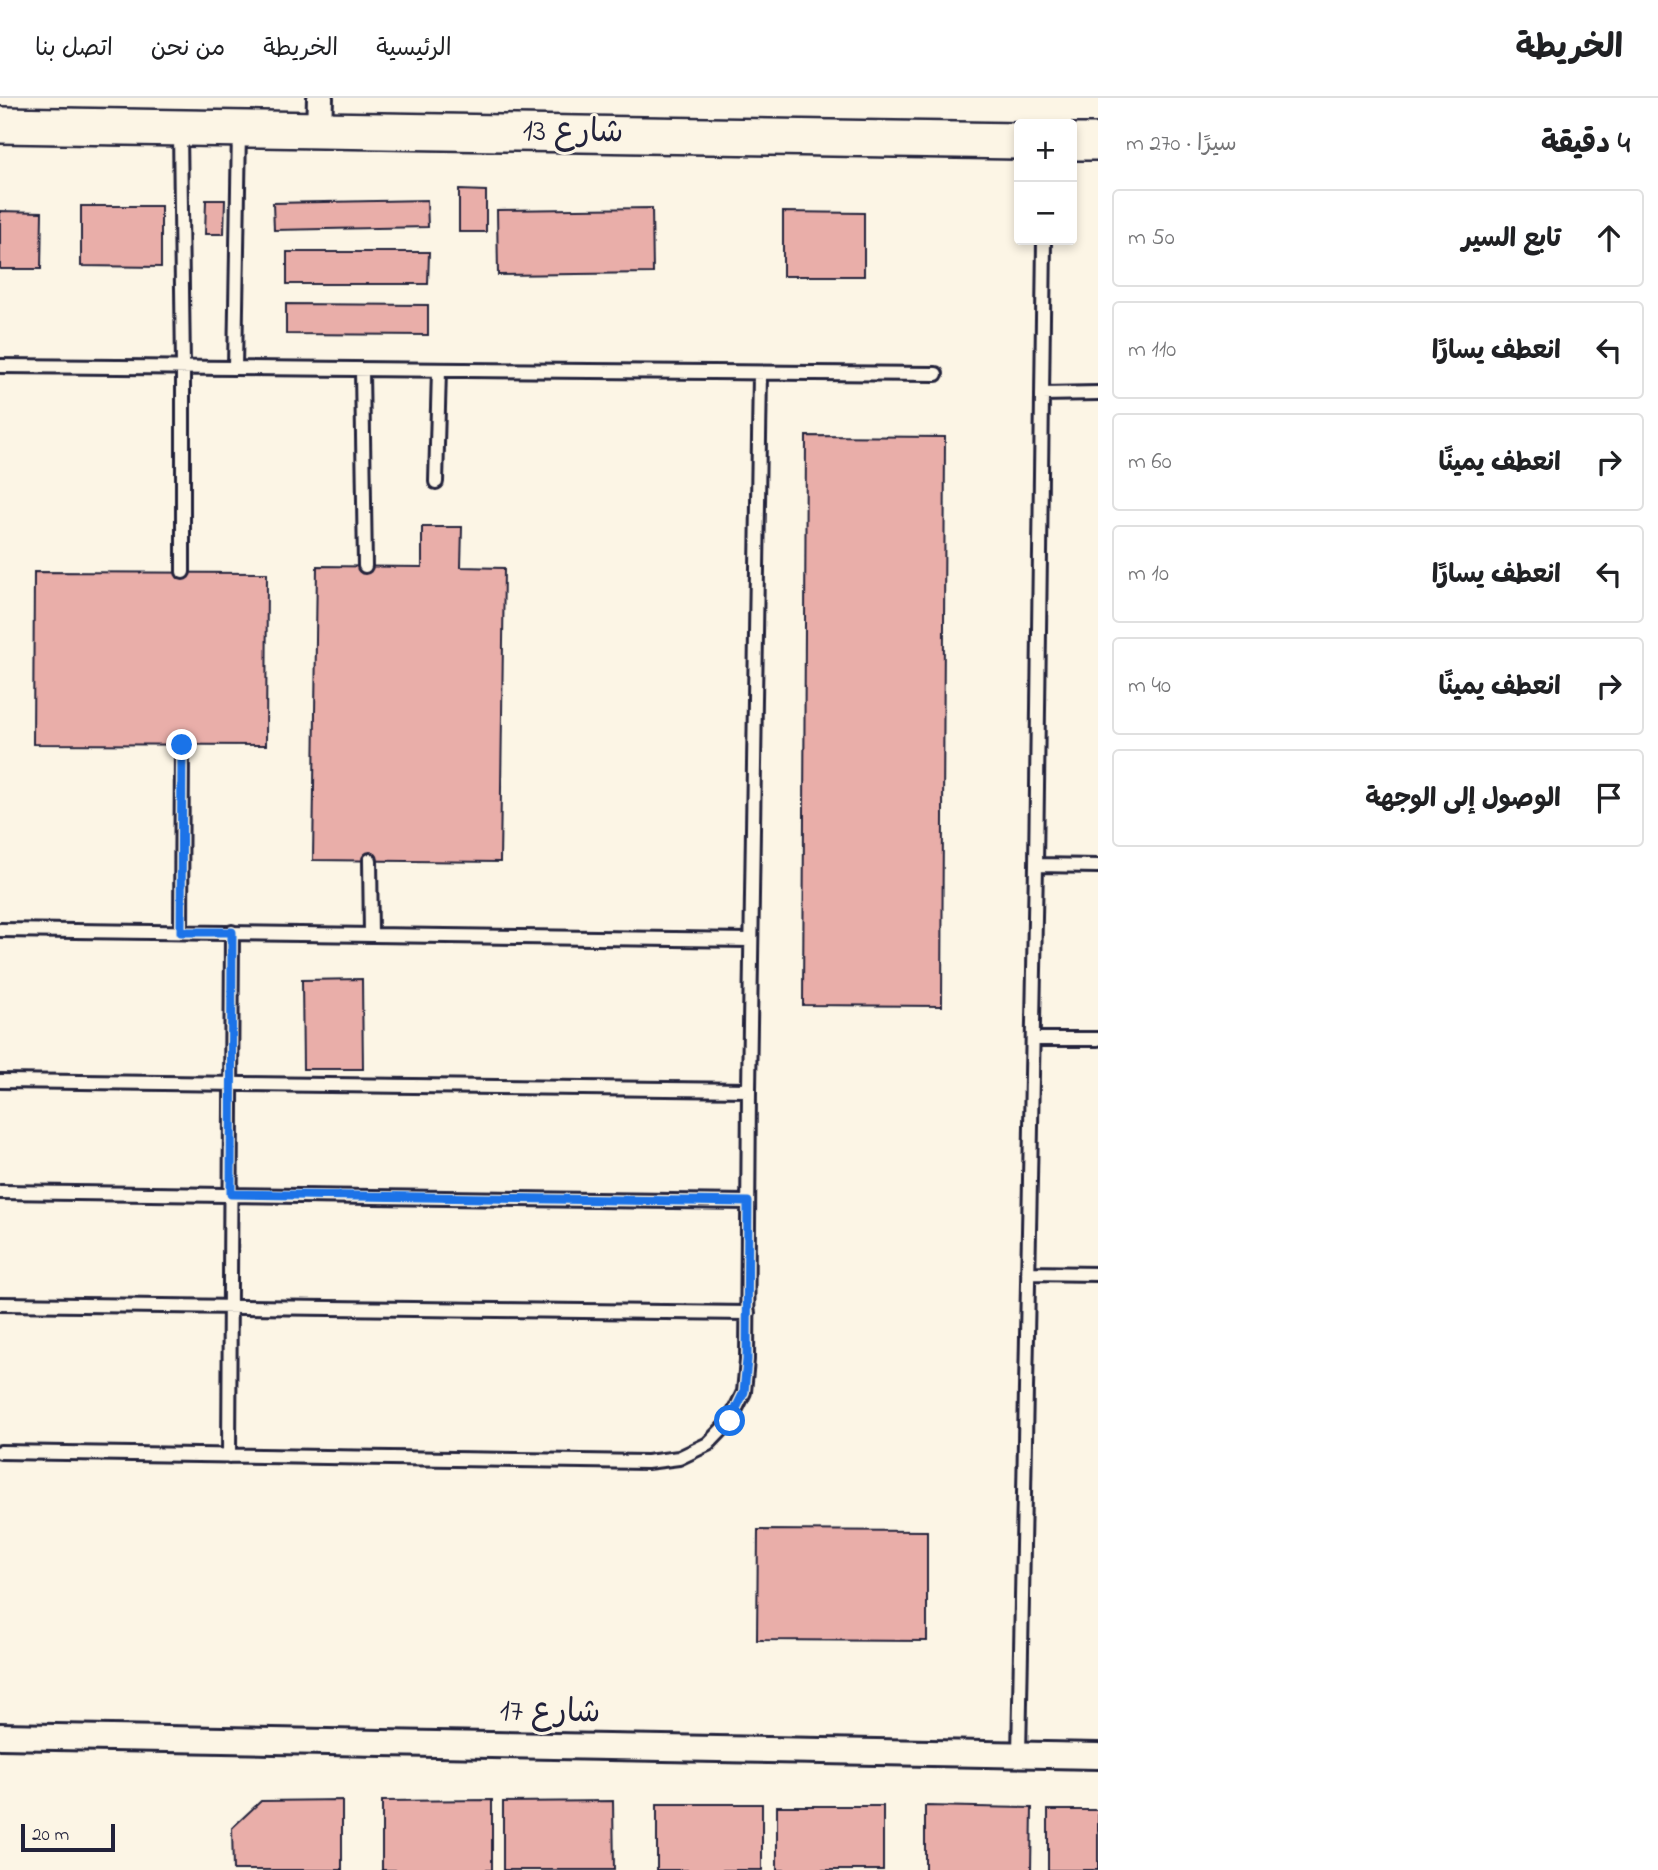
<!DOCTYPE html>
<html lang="ar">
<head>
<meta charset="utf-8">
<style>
	body { margin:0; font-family:"Indie Flower","Playpen Sans Arabic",sans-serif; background:#f6f6f6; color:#202124; direction:rtl }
	.controls { position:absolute; right:21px; top:21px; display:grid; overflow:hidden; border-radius:7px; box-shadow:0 4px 10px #0003 }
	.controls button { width:63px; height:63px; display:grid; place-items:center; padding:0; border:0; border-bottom:2px solid #e0e0e0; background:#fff; color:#202124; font:35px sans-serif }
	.scale { position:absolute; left:21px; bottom:18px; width:94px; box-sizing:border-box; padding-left:7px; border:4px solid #22223b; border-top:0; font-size:19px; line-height:24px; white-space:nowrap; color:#22223b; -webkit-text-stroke:5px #fcf5e5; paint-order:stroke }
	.stop { position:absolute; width:21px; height:21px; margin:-16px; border:5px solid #1a73e8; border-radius:50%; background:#fff }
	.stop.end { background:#1a73e8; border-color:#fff; box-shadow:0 2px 7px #0008 }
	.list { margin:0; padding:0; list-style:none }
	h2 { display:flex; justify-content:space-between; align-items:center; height:91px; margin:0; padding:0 28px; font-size:30px }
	h2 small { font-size:23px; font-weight:400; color:#757577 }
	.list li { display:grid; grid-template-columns:46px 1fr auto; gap:21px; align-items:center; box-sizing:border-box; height:98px; margin:0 14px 14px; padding:0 14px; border:2px solid #e0e0e0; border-radius:7px }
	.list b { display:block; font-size:26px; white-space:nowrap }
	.list em { font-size:23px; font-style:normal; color:#757577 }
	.icon { flex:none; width:38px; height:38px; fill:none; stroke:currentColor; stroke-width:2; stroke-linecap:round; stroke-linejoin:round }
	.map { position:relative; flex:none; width:1098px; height:1772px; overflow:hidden; direction:ltr }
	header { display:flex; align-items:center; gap:42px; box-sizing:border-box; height:98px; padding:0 35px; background:#fff; border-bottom:2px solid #e0e0e0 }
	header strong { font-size:33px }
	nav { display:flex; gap:38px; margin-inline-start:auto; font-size:24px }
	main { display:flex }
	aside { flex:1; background:#fff }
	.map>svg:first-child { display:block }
</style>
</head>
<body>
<header>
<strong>الخريطة</strong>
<nav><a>الرئيسية</a><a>الخريطة</a><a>من نحن</a><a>اتصل بنا</a></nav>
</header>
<main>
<aside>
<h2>4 دقيقة<small>سيرًا · 270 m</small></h2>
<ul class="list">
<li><svg class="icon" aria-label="ahead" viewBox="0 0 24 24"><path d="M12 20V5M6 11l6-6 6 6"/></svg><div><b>تابع السير</b></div><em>50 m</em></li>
<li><svg class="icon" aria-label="left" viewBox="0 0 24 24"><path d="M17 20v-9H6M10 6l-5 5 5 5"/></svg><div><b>انعطف يسارًا</b></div><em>110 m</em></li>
<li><svg class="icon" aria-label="right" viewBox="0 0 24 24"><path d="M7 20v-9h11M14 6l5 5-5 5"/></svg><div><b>انعطف يمينًا</b></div><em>60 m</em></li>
<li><svg class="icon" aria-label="left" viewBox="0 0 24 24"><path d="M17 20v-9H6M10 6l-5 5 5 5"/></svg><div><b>انعطف يسارًا</b></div><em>10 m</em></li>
<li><svg class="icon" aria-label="right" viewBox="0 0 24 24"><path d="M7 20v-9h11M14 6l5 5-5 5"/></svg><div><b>انعطف يمينًا</b></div><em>40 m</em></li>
<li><svg class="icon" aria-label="arrive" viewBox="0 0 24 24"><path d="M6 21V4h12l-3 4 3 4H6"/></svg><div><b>الوصول إلى الوجهة</b></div></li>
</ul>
</aside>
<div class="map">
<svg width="1098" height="1772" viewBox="0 0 1098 1772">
	<rect width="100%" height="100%" fill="#fcf5e5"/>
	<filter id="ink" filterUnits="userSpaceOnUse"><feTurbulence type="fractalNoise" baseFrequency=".0143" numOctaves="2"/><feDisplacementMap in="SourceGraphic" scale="14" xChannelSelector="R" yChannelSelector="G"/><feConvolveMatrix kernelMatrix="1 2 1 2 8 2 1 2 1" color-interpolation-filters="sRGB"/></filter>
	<g filter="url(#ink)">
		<!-- building -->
		<path fill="#e9aea9" stroke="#22223b" stroke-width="2" d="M 459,92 L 486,93 L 486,134 L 459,134 Z
			M 206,102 L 225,102 L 224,136 L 205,136 Z
			M 427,102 L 428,129 L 274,132 L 273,105 Z
			M 81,108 L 161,108 L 161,169 L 81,168 Z
			M 652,110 L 653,175 L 498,177 L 497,112 Z
			M 0,113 L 42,114 L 41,171 L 0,171 Z
			M 783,114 L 864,115 L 864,178 L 783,178 Z
			M 287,154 L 429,154 L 428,186 L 287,186 Z
			M 286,206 L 428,207 L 428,237 L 286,236 Z
			M 806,338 L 945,339 L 942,908 L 803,907 Z
			M 422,429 L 462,429 L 461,469 L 504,470 L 500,764 L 313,762 L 317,468 L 422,469 Z
			M 34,474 L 267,475 L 266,647 L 33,646 Z
			M 362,881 L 363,971 L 303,971 L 302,882 Z
			M 758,1432 L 927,1433 L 927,1543 L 757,1542 Z
			M 342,1702 L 342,1772 L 233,1772 L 232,1730 L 261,1703 Z
			M 492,1702 L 492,1772 L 382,1772 L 382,1703 Z
			M 613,1703 L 614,1772 L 503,1772 L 503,1704 Z
			M 657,1706 L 762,1706 L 762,1772 L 657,1772 Z
			M 777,1708 L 883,1708 L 883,1772 L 777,1772 Z
			M 925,1708 L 1032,1710 L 1031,1772 L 925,1772 Z
			M 1048,1712 L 1098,1712 L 1098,1772 L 1048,1772 Z"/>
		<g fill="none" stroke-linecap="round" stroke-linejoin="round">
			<defs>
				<path id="lane" d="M 180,33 L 183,269 L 183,474
					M 0,268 L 936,276
					M 235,270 L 239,32
					M 362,273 L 365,468
					M 1042,296 L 1098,295
					M 436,384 L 439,272
					M 370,762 L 371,836
					M 1036,767 L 1098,768
					M 0,832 L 751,842
					M 181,834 L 182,647
					M 1033,941 L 1098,941
					M 0,983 L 749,992
					M 0,1094 L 748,1104
					M 1028,1175 L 1098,1176
					M 0,1206 L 748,1215
					M 0,1354 L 647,1364 L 679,1360 L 708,1346 L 730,1323 L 744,1294 L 747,1262 L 749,992 L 760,275
					M 229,1358 L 232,834
					M 1019,1657 L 1036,767 L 1044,142"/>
				<path id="street" d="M 319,31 L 320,0
					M 0,1638 L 1098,1658"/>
				<path id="secondary" d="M 0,27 L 1019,43
					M 1072,44 L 1098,44"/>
			</defs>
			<!-- lane casing -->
			<use href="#lane" stroke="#22223b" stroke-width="18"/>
			<!-- street casing -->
			<use href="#street" stroke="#22223b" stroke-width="30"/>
			<!-- secondary casing -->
			<use href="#secondary" stroke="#22223b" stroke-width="40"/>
			<!-- lane -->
			<use href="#lane" stroke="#fcf5e5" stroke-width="12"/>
			<!-- street -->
			<use href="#street" stroke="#fcf5e5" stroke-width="24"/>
			<!-- secondary -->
			<use href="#secondary" stroke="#fcf5e5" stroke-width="35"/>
		</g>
	</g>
	<g fill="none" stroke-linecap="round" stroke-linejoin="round" filter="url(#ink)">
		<!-- route -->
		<path stroke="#1a73e8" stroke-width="9" d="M 182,647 L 181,834 L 232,834 L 231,1096 L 748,1104 L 747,1262 L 744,1294 L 730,1323"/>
	</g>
	<g text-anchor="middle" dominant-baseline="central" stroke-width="6" stroke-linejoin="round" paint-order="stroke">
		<!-- street labels -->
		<g font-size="32" fill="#22223b" stroke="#fcf5e5">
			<text transform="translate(573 35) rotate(1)">شارع 13</text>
			<text transform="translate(550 1615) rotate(1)">شارع 17</text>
		</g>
	</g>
</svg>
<div class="controls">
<button>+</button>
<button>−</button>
</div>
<div class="scale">20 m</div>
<div class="stop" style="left:730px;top:1323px"></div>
<div class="stop end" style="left:182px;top:647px"></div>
</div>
</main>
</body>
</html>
